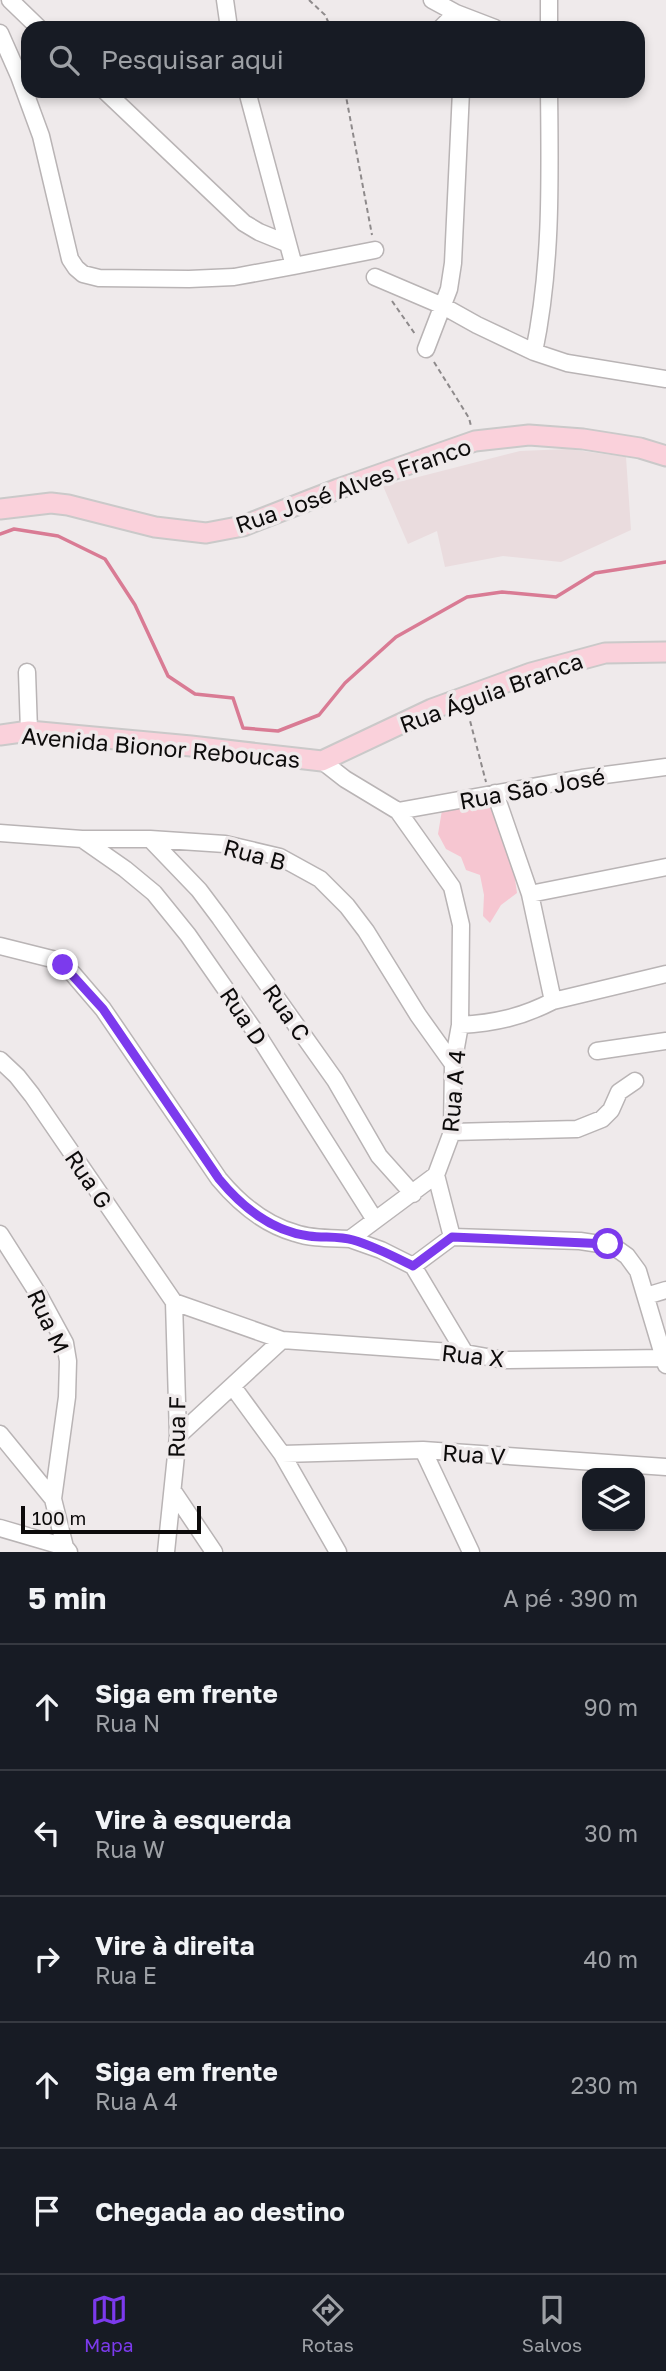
<!DOCTYPE html>
<html lang="pt">
<head>
<meta charset="utf-8">
<style>
	body { margin:0; font-family:"Golos Text",sans-serif; background:#20242c; color:#f1f3f6 }
	.controls { position:absolute; right:21px; bottom:21px; display:grid; overflow:hidden; border-radius:14px; box-shadow:0 4px 10px #0003 }
	.controls button { width:63px; height:63px; display:grid; place-items:center; padding:0; border:0; border-bottom:2px solid #363941; background:#171b24; color:#f1f3f6; font:35px sans-serif }
	.scale { position:absolute; left:21px; bottom:18px; width:180px; box-sizing:border-box; padding-left:7px; border:4px solid #0d0b0b; border-top:0; font-size:19px; line-height:24px; white-space:nowrap; color:#0d0b0b; -webkit-text-stroke:5px #efeaeb; paint-order:stroke }
	.stop { position:absolute; width:21px; height:21px; margin:-16px; border:5px solid #7c3aed; border-radius:50%; background:#fff }
	.stop.end { background:#7c3aed; border-color:#fff; box-shadow:0 2px 7px #0008 }
	.list { margin:0; padding:0; list-style:none }
	h2 { display:flex; justify-content:space-between; align-items:center; height:91px; margin:0; padding:0 28px; font-size:30px }
	h2 small { font-size:23px; font-weight:400; color:#9ea1a6 }
	.list li { display:grid; grid-template-columns:46px 1fr auto; gap:21px; align-items:center; box-sizing:border-box; height:126px; padding:0 28px; border-top:2px solid #363941 }
	.list b { display:block; font-size:26px; white-space:nowrap }
	.list p { margin:0; font-size:23px; white-space:nowrap; color:#9ea1a6 }
	.list em { font-size:23px; font-style:normal; color:#9ea1a6 }
	.icon { flex:none; width:38px; height:38px; fill:none; stroke:currentColor; stroke-width:2; stroke-linecap:round; stroke-linejoin:round }
	.map { position:relative; flex:none; width:666px; height:1552px; overflow:hidden }
	.search { position:absolute; background:#171b24; box-shadow:0 4px 10px #0003; left:21px; right:21px; top:21px; height:77px; display:flex; align-items:center; gap:18px; box-sizing:border-box; padding:0 24px; border-radius:21px; color:#9ea1a6; font-size:26px }
	.sheet { height:721px; background:#171b24 }
	nav { display:flex; justify-content:space-around; align-items:center; box-sizing:border-box; height:98px; border-top:2px solid #363941; background:#171b24; font-size:19px; color:#9ea1a6 }
	nav a { display:grid; justify-items:center; gap:4px }
	nav .on { color:#7c3aed }
	.map>svg:first-child { display:block }
</style>
</head>
<body>
<div class="map">
<svg width="666" height="1552" viewBox="0 0 666 1552">
	<rect width="100%" height="100%" fill="#efeaeb"/>
	<!-- built -->
	<path fill="#eadcde" d="M 568,449 L 626,457 L 631,530 L 561,562 L 503,556 L 445,567 L 437,531 L 408,544 L 383,486 L 520,451 Z"/>
	<!-- park -->
	<path fill="#f6c6d1" d="M 492,802 L 513,865 L 517,893 L 501,905 L 490,923 L 483,916 L 484,895 L 480,875 L 466,870 L 461,857 L 446,849 L 438,834 L 442,810 Z"/>
	<g fill="none" stroke-linecap="round" stroke-linejoin="round">
		<!-- stream -->
		<path stroke="#d97b94" stroke-width="3.5" d="M 0,534 L 14,529 L 58,536 L 105,559 L 135,605 L 168,676 L 195,694 L 233,698 L 243,728 L 278,731 L 319,715 L 345,683 L 396,637 L 467,597 L 502,592 L 556,597 L 595,573 L 666,562"/>
		<defs>
			<path id="minor" d="M 10,0 L 39,28
				M 225,0 L 229,28
				M 432,0 L 456,13 L 495,28
				M 441,28 L 456,13
				M 549,28 L 549,0
				M 0,33 L 19,76 L 41,136 L 70,259 L 76,268 L 83,274 L 99,278 L 189,279 L 234,277 L 294,266 L 247,91
				M 105,91 L 244,223 L 259,232 L 286,243
				M 294,266 L 375,250
				M 375,277 L 443,306 L 477,325 L 534,352 L 567,363 L 666,379
				M 426,349 L 449,289 L 453,263 L 461,91
				M 534,352 C 552,266 550,178 549,91
				M 27,672 L 29,731
				M 495,793 L 530,894 L 666,867
				M 398,811 L 582,778 L 666,767
				M 0,833 L 82,839 L 150,839 L 225,844 L 280,857 L 320,879 L 347,906 L 366,931 L 418,1015 L 453,1064
				M 82,839 L 125,869 L 154,893 L 188,935 L 261,1040 L 375,1220
				M 150,839 L 199,890 L 220,918 L 335,1080 L 379,1156 L 413,1194
				M 0,946 L 52,959 L 73,974 L 103,1009 L 219,1179 C 239,1203 263,1224 295,1233 C 312,1239 332,1238 350,1239 L 436,1175 L 452,1132 L 453,1064 L 460,1025 L 461,925 L 452,887 L 398,811 L 345,779 L 322,761
				M 553,1001 L 666,974
				M 460,1025 C 495,1023 522,1017 553,1001 L 530,894
				M 597,1051 L 666,1041
				M 0,1060 L 17,1076 L 32,1095 L 174,1302
				M 452,1132 L 577,1129 L 602,1119 L 611,1110 L 619,1092 L 635,1081
				M 436,1175 L 452,1237
				M 0,1234 L 40,1297 L 65,1343 L 68,1361 L 67,1397 L 53,1499
				M 452,1237 L 580,1241 L 613,1246 L 627,1256 L 638,1271 L 666,1365
				M 350,1239 L 381,1250 L 413,1266 L 465,1353
				M 413,1266 L 452,1237
				M 646,1296 L 666,1290
				M 174,1302 L 282,1340 L 465,1353 L 504,1360 L 666,1358
				M 233,1387 L 282,1454 L 338,1552
				M 0,1434 L 53,1499 L 65,1547
				M 178,1436 L 282,1340
				M 423,1450 L 471,1552
				M 282,1454 L 423,1450 L 666,1467
				M 173,1491 L 214,1552
				M 0,1528 L 65,1547 L 69,1552
				M 166,1552 L 178,1436 L 174,1302"/>
			<path id="major" d="M 0,509 L 51,503 L 68,505 L 155,527 L 206,533 L 243,526 L 338,489 L 475,441 L 529,435 L 583,439 L 640,448 L 666,456
				M 0,735 L 29,731 L 191,746 L 322,761 L 432,709 L 531,673 L 605,653 L 666,652"/>
		</defs>
		<!-- minor casing -->
		<use href="#minor" stroke="#b9b4b5" stroke-width="19"/>
		<!-- major casing -->
		<use href="#major" stroke="#cac9c9" stroke-width="23"/>
		<!-- path -->
		<path stroke="#8e8a8b" stroke-width="2" stroke-dasharray="5 3.5" stroke-linecap="butt" d="M 309,0 L 325,15 L 331,28
			M 345,91 L 372,235
			M 392,301 L 415,334
			M 434,362 L 469,418 L 471,426
			M 468,713 L 486,782"/>
		<!-- minor -->
		<use href="#minor" stroke="#fff" stroke-width="16"/>
		<!-- major -->
		<use href="#major" stroke="#fad1db" stroke-width="19"/>
	</g>
	<g fill="none" stroke-linecap="round" stroke-linejoin="round">
		<!-- route -->
		<path stroke="#7c3aed" stroke-width="9" d="M 63,965 L 103,1009 L 219,1179 C 242,1207 272,1231 309,1236 C 323,1238 339,1236 353,1240 C 374,1246 393,1256 413,1266 L 452,1237 L 608,1244"/>
	</g>
	<g text-anchor="middle" dominant-baseline="central" stroke-width="7" stroke-linejoin="round" paint-order="stroke">
		<!-- street labels -->
		<g font-size="23" fill="#0d0b0b" stroke="#efeaeb">
			<text transform="translate(353 485) rotate(-19)">Rua José Alves Franco</text>
			<text transform="translate(491 692) rotate(-20)">Rua Águia Branca</text>
			<text transform="translate(161 747) rotate(5)">Avenida Bionor Reboucas</text>
			<text transform="translate(532 788) rotate(-10)">Rua São José</text>
			<text transform="translate(255 854) rotate(15)">Rua B</text>
			<text transform="translate(287 1012) rotate(55)">Rua C</text>
			<text transform="translate(244 1016) rotate(56)">Rua D</text>
			<text transform="translate(453 1091) rotate(-85)">Rua A 4</text>
			<text transform="translate(89 1179) rotate(56)">Rua G</text>
			<text transform="translate(49 1321) rotate(65)">Rua M</text>
			<text transform="translate(473 1355) rotate(6)">Rua X</text>
			<text transform="translate(176 1427) rotate(-89)">Rua F</text>
			<text transform="translate(474 1454) rotate(4)">Rua V</text>
		</g>
	</g>
</svg>
<div class="controls">
<button><svg class="icon" aria-label="layers" viewBox="0 0 24 24"><path d="M12 4l9 5-9 5-9-5zM3 14l9 5 9-5"/></svg></button>
</div>
<div class="scale">100 m</div>
<div class="stop" style="left:608px;top:1244px"></div>
<div class="stop end" style="left:63px;top:965px"></div>
<div class="search"><svg class="icon" aria-label="search" viewBox="0 0 24 24"><circle cx="10" cy="10" r="6"/><path d="M15 15l6 6"/></svg>Pesquisar aqui</div>
</div>
<section class="sheet">
<h2>5 min<small>A pé · 390 m</small></h2>
<ul class="list">
<li><svg class="icon" aria-label="ahead" viewBox="0 0 24 24"><path d="M12 20V5M6 11l6-6 6 6"/></svg><div><b>Siga em frente</b><p>Rua N</p></div><em>90 m</em></li>
<li><svg class="icon" aria-label="left" viewBox="0 0 24 24"><path d="M17 20v-9H6M10 6l-5 5 5 5"/></svg><div><b>Vire à esquerda</b><p>Rua W</p></div><em>30 m</em></li>
<li><svg class="icon" aria-label="right" viewBox="0 0 24 24"><path d="M7 20v-9h11M14 6l5 5-5 5"/></svg><div><b>Vire à direita</b><p>Rua E</p></div><em>40 m</em></li>
<li><svg class="icon" aria-label="ahead" viewBox="0 0 24 24"><path d="M12 20V5M6 11l6-6 6 6"/></svg><div><b>Siga em frente</b><p>Rua A 4</p></div><em>230 m</em></li>
<li><svg class="icon" aria-label="arrive" viewBox="0 0 24 24"><path d="M6 21V4h12l-3 4 3 4H6"/></svg><div><b>Chegada ao destino</b></div></li>
</ul>
</section>
<nav>
<a class="on"><svg class="icon" aria-label="map" viewBox="0 0 24 24"><path d="M3 6l6-2 6 2 6-2v14l-6 2-6-2-6 2zM9 4v14M15 6v14"/></svg>Mapa</a>
<a><svg class="icon" aria-label="directions" viewBox="0 0 24 24"><path d="M12 3l9 9-9 9-9-9zM9 14v-3h6M13 9l2 2-2 2"/></svg>Rotas</a>
<a><svg class="icon" aria-label="saved" viewBox="0 0 24 24"><path d="M7 4h10v16l-5-4-5 4z"/></svg>Salvos</a>
</nav>
</body>
</html>
